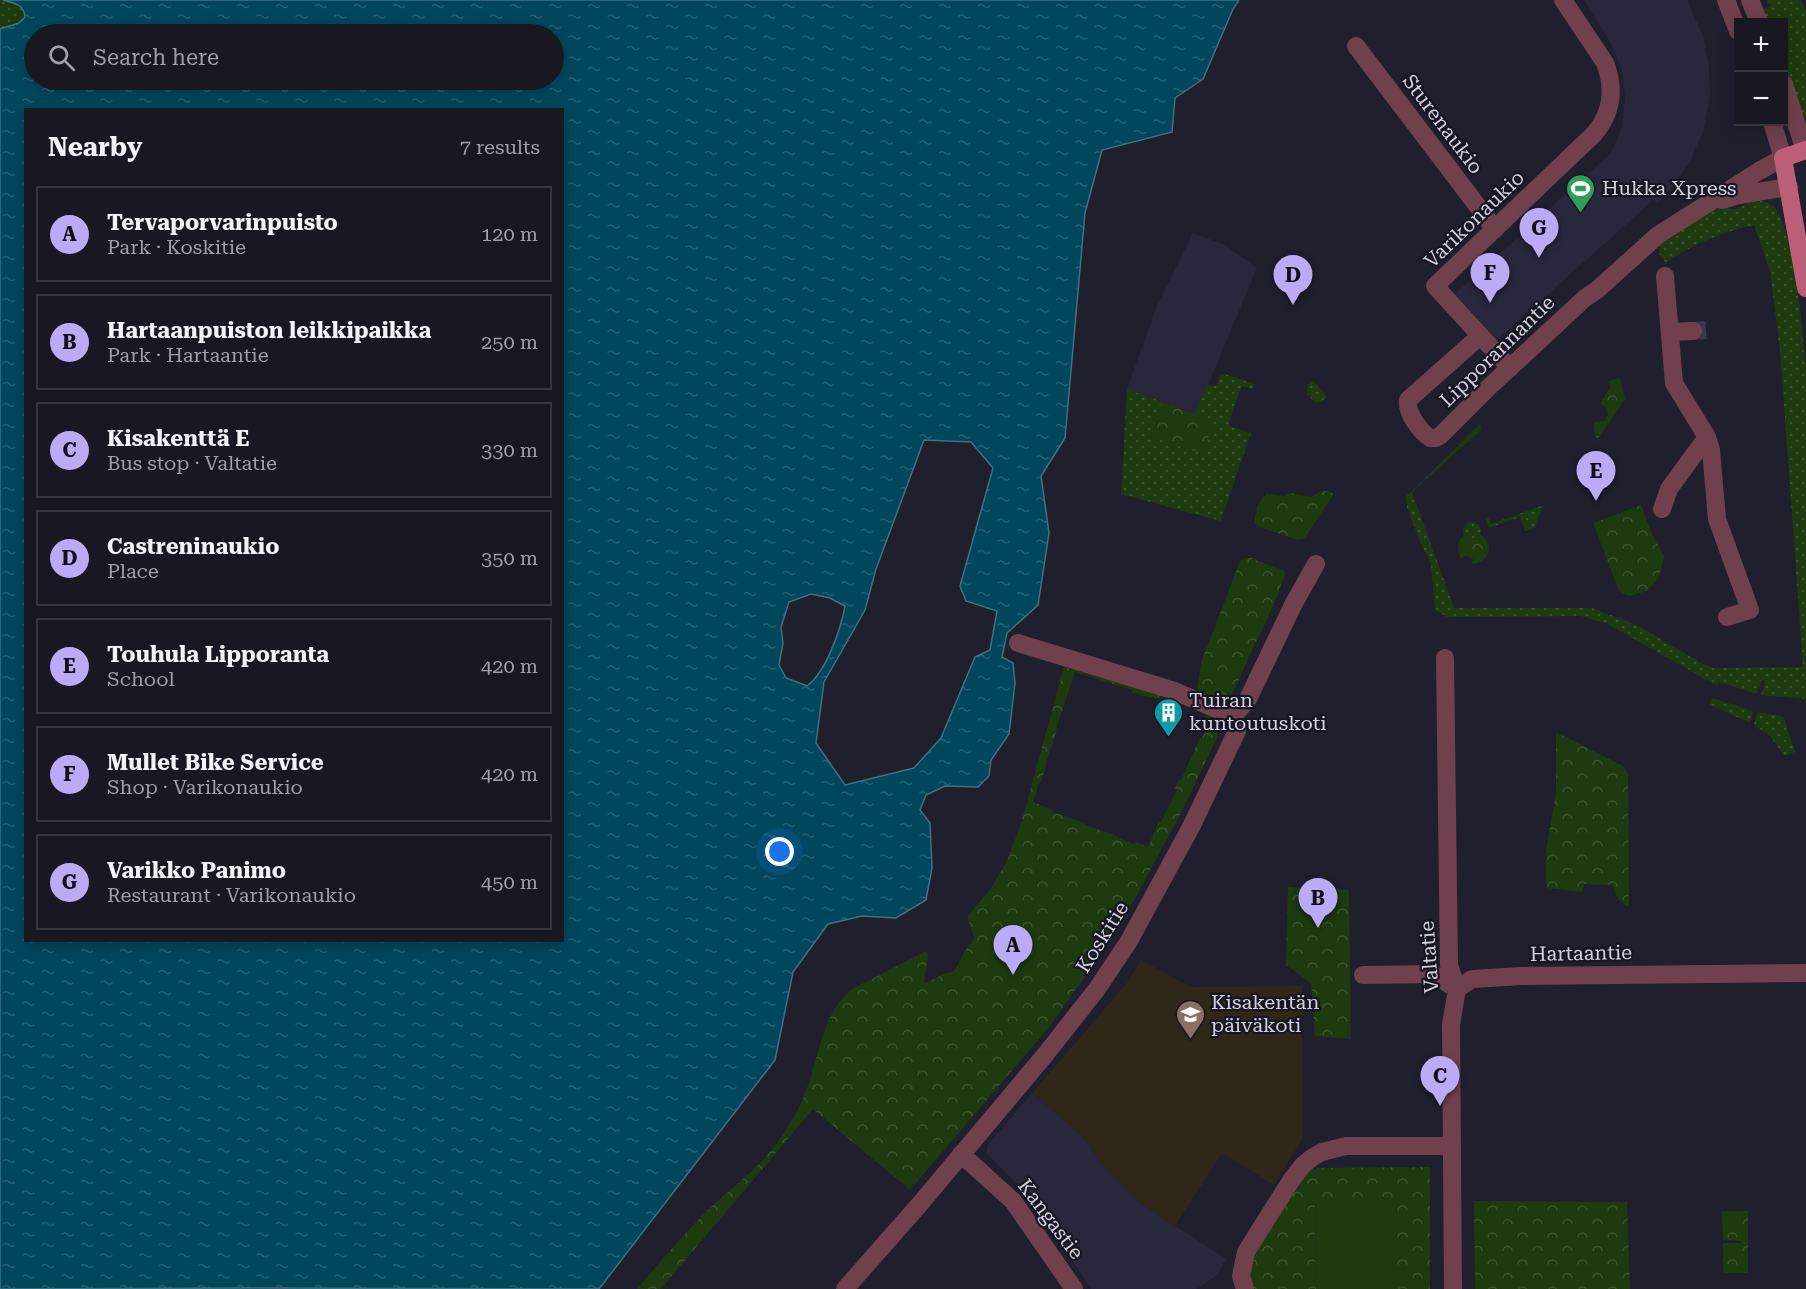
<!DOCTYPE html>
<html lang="en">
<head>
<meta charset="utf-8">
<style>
	body { margin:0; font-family:"Roboto Serif",serif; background:#25242f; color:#f1f3f6 }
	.controls { position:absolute; right:18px; top:18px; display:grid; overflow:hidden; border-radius:0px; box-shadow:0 3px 15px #0003 }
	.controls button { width:54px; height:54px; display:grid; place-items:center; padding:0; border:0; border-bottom:2px solid #363640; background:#181722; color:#f1f3f6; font:30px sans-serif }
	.you { position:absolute; left:780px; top:852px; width:21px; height:21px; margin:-15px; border:4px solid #fff; border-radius:50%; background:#1a73e8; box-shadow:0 0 0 9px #1a73e833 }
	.badge { display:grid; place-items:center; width:39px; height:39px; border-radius:50%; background:#bbaaf6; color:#111; font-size:20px; font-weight:700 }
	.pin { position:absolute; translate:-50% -50px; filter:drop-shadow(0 2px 3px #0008) }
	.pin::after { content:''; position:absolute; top:32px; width:21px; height:18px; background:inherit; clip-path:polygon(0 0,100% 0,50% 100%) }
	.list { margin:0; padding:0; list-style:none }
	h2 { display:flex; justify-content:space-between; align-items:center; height:78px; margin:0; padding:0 24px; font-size:26px }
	h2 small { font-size:20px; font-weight:400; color:#9f9fa5 }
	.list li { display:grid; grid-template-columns:39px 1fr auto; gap:18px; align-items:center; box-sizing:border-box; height:96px; margin:0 12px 12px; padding:0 12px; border:2px solid #363640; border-radius:0px }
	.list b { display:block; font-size:22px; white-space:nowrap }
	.list p { margin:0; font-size:20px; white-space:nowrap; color:#9f9fa5 }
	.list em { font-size:20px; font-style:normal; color:#9f9fa5 }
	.icon { flex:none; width:33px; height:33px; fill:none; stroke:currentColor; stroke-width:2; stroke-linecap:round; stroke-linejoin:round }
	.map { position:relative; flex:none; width:1806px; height:1289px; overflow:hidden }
	.search { position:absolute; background:#181722; box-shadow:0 3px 15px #0003; left:24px; top:24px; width:540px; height:66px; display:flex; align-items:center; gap:15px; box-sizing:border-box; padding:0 21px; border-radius:33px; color:#9f9fa5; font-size:22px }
	.panel { position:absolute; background:#181722; box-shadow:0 3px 15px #0003; left:24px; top:108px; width:540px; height:834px; border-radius:0px }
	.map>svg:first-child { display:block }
</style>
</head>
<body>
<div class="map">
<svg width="1806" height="1289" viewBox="0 0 1806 1289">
	<defs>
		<pattern id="grass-dots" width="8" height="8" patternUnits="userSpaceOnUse" patternTransform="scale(1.5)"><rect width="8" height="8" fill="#1e3a0f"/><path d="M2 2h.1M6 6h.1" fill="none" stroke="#3e5531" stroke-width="1.8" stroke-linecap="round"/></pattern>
		<pattern id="forest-crowns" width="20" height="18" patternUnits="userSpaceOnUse" patternTransform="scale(1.5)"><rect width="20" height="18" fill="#1e3a0f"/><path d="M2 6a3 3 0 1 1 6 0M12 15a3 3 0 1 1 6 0" fill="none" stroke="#3e5531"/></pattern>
		<pattern id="water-ripples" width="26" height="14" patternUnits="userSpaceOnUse" patternTransform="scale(1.5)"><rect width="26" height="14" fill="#01475c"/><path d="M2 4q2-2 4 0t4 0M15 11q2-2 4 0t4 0" fill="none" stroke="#256073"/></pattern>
	</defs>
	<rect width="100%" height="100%" fill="#201f2e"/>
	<!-- built -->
	<path fill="#29273b" d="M 1584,0 L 1687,0 L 1703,36 L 1709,66 L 1710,96 L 1704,129 L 1690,162 L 1669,191 L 1657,204 L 1653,200 L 1497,340 L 1455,294 L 1611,153 L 1622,127 L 1625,98 L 1622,71 L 1612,45 Z
		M 1193,233 L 1225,245 L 1257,268 L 1196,414 L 1127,389 L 1157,306 Z
		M 1032,1093 L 1084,1137 L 1103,1165 L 1141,1203 L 1226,1259 L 1216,1276 L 1196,1289 L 1091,1289 L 1030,1197 L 987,1154 L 987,1146 Z"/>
	<!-- education -->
	<path fill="#2f2717" d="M 1141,960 L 1191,987 L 1302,986 L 1303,1138 L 1274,1185 L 1222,1153 L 1175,1226 L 1141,1203 L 1103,1165 L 1084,1137 L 1032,1093 L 1126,984 Z"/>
	<!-- grass -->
	<path fill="url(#grass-dots)" d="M 0,0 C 12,2 24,4 25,17 L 19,23 L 0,29 Z
		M 1767,0 L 1800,0 L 1806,10 L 1806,120 L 1790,89 L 1784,73 L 1784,22 L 1767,22 L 1764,9 L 1770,6 Z
		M 1756,200 C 1762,201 1768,202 1773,206 C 1795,228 1803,338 1806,371 L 1806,699 L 1761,695 L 1765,681 L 1761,680 L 1757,694 L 1719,682 L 1717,686 L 1608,624 L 1581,616 L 1447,617 L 1435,610 L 1431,565 L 1427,555 L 1421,544 L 1407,507 L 1406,497 L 1480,424 L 1481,430 L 1412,492 L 1454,608 L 1592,608 L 1637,625 L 1703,664 L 1714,668 L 1803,667 L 1780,350 L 1770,271 L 1754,225 C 1723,232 1692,244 1666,263 L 1659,254 L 1660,242 C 1672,235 1709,208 1721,207 C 1727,207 1730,210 1735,209 C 1744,207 1747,201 1756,200 Z
		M 1221,374 L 1225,374 L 1254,384 L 1253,389 L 1242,386 L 1232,413 L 1229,426 L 1251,433 L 1221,521 L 1121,494 L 1127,389 L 1195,414 L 1207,385 L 1216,386 Z
		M 1313,380 L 1327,397 L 1321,402 L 1314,402 L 1307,394 L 1307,386 Z
		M 1544,505 L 1537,520 L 1536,527 L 1525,531 L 1520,517 L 1489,528 L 1485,518 L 1488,517 L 1491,524 Z
		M1463 531a9 9 0 1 1 18 0a9 9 0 1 1-18 0Z
		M 1712,698 L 1753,711 L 1750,723 L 1709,704 Z
		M 1757,712 L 1781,716 L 1784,718 L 1795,752 L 1785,756 L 1769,735 L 1754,725 Z"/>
	<!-- forest -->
	<path fill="url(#forest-crowns)" d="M 1620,378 L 1625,399 L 1597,440 L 1594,429 L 1594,422 L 1604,421 L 1608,415 L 1606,408 L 1600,404 L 1610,388 L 1608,381 Z
		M 1161,403 L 1214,420 L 1203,454 L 1150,436 Z
		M 1326,491 L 1332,493 L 1333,495 L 1304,539 L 1298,540 L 1259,527 L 1254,523 C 1256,512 1258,500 1267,494 L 1285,496 L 1290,493 L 1311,497 L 1319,492 Z
		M 1641,505 L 1652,534 L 1664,556 L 1659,578 L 1647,591 L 1629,596 L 1619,591 L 1593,523 Z
		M 1480,534 C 1495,544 1490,562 1472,564 L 1473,559 L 1466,555 L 1461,558 L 1458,550 L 1459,541 L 1464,535 C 1469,541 1477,541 1480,534 Z
		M 1245,558 L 1251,558 L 1284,571 L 1285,574 L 1278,595 L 1232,694 L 1221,698 L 1197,691 L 1201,663 L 1240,561 Z
		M 1064,667 L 1161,695 L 1159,699 L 1151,697 L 1151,698 L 1132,692 L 1132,690 L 1075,672 L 1056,729 L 1057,730 L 1045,765 L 1046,766 L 1041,782 L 1039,782 L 1033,802 L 1053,810 L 1053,812 L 1085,823 L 1085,825 L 1117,836 L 1117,837 L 1134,844 L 1135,842 L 1148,847 L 1159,821 L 1161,822 L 1177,790 L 1175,788 L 1179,779 L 1181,780 L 1200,738 L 1202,738 L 1206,730 L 1201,728 L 1206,714 C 1216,717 1217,727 1218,736 L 1183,809 L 1122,923 L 1050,1026 L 910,1190 L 813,1109 L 661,1289 L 637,1289 C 658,1265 678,1240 701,1217 C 719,1198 740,1183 759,1164 C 777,1146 794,1120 804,1096 C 820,1059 820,1015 852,989 L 924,952 L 927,952 L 928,955 L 924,983 C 936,981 940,972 953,972 C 960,966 960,957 966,950 C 969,945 972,943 974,937 L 968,920 L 968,916 L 991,888 L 1007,861 L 1021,824 Z
		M 1556,732 L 1623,766 L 1628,774 L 1629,905 L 1626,906 L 1616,896 L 1613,885 L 1584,884 L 1583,892 L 1546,888 L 1546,850 L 1556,793 Z
		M 1288,887 L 1349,890 L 1351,1039 L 1315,1036 L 1311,983 L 1286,965 Z
		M 1430,1167 L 1430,1289 L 1395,1289 L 1395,1197 L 1315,1197 L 1316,1289 L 1251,1289 L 1249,1266 L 1251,1256 L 1305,1173 L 1317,1168 Z
		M 1474,1201 L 1627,1202 L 1630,1289 L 1475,1289 Z
		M 1722,1211 L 1748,1211 L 1748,1273 L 1723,1273 L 1723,1243 L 1741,1243 L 1741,1241 L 1723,1240 Z"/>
	<!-- pitch -->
	<path fill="#1e3a0f" d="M 1315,1197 L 1395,1197 L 1395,1289 L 1316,1289 Z"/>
	<!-- water -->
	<path fill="url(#water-ripples)" stroke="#407082" stroke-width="1.5" fill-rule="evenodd" d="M 3,0 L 1239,0 L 1233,9 L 1203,79 L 1175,98 L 1172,132 L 1102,150 L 1085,213 L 1065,438 L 1041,476 L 1049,533 L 1038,605 L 1007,633 L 1002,657 L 1013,663 L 1015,683 L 1009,734 L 991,760 L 989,776 L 978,787 L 945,786 L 926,795 L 920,810 L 930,823 L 932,868 L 926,900 L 896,918 L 862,916 L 828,924 L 793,972 L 775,1060 L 599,1289 L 257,1288 L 0,1289 L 0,29 L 19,23 L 25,17 C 24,4 14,3 3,0 ZM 34,34 L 554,34 L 554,80 L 34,80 ZM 26,110 L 562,110 L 562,940 L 26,940 ZM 924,440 L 971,442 L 993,468 L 960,586 L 966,601 L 997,611 L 990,650 L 975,657 L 941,738 L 914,768 L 845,785 L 816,743 L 824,682 L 865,610 L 876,569 ZM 811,594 L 830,598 L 845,606 C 841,629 826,672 807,686 L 786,678 L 779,665 L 783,643 L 781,627 L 789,602 Z"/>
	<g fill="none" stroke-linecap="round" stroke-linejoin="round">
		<!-- minor-tunnel -->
		<path stroke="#3b3a48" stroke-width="18" stroke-dasharray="18 9" stroke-linecap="butt" d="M 1693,331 L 1706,330"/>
		<!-- minor -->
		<path stroke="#70414d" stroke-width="18" d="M 1726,0 L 1738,31
			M 1750,0 L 1759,22
			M 1356,46 L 1495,229
			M 1784,84 L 1805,151
			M 1723,200 L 1739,195 L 1789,187
			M 1665,276 L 1674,383 L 1707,437 L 1711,450 L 1717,519 L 1750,610 L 1727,617
			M 1670,332 L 1693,331
			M 1480,336 L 1408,400 C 1406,413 1420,431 1430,438 L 1436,438 L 1441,435 L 1487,389 L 1585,298 L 1597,290 L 1658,235 L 1759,171 L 1783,158 L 1772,122
			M 1510,368 L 1435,286 L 1594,134 C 1612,113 1615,89 1605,63 L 1563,0
			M 1662,509 L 1669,489 L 1707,437
			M 1018,643 L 1172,690 L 1221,711 L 1232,718
			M 1445,658 L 1449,965 L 1457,989 L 1451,1025 L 1453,1289
			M 1232,718 L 1248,699 L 1294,603 L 1316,564
			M 1363,975 L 1433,974 L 1457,989
			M 1457,989 L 1472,979 L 1522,976 L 1806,973
			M 961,1154 L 1013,1201 L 1074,1289
			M 845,1289 L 919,1205 L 1045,1055 L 1097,989 L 1129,941 L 1192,825 L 1237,731 L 1232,718
			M 1245,1289 L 1241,1276 L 1246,1252 L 1292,1179 L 1303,1165 L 1313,1157 L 1322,1152 L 1346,1146 L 1452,1146"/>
		<!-- major -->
		<path stroke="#bd5e78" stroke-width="18" d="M 1806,150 L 1783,158 L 1806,288"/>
	</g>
	<!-- icons -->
	<defs>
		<symbol id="stadium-pin" viewBox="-11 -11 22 30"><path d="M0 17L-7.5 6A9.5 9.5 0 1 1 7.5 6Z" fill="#2e9e5b" stroke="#171624"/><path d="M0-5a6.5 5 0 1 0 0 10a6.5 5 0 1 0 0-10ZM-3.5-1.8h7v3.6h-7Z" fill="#fff"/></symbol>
		<symbol id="building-pin" viewBox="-11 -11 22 30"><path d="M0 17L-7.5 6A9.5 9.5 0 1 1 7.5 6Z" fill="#0f9aa8" stroke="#171624"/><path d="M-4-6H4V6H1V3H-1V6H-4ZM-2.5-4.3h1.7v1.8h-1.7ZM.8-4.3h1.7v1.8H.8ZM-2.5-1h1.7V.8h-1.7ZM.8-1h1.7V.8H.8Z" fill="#fff"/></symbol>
		<symbol id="school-pin" viewBox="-11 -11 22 30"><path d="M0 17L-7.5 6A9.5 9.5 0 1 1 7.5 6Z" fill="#8d6e63" stroke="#171624"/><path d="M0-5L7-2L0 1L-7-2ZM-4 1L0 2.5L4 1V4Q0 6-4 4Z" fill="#fff"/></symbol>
	</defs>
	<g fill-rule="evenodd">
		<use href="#stadium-pin" x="1564" y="172" width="33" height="45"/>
		<use href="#building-pin" x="1152" y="696" width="33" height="45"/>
		<use href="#school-pin" x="1174" y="998" width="33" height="45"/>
	</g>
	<g text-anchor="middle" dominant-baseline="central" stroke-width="4.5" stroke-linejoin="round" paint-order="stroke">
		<!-- street labels -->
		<g font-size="20" fill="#d2d1db" stroke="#171624">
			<text transform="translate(1443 124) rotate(53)">Sturenaukio</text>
			<text transform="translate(1474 219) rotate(-44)">Varikonaukio</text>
			<text transform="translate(1497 351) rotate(-44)">Lipporannantie</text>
			<text transform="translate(1102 937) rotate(-58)">Koskitie</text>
			<text transform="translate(1581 953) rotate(-1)">Hartaantie</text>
			<text transform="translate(1429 957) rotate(-94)">Valtatie</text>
			<text transform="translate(1051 1219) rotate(53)">Kangastie</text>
		</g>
		<!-- poi labels -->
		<g font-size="20" fill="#d2d1db" stroke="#171624" text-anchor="start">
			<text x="1602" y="188">Hukka Xpress</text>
			<text x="1189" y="700">Tuiran<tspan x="1189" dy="23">kuntoutuskoti</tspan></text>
			<text x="1211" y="1002">Kisakentän<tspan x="1211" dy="23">päiväkoti</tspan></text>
		</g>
	</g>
</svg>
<div class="controls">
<button>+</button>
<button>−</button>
</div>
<div class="you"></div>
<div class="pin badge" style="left:1013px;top:975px">A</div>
<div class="pin badge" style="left:1318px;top:928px">B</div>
<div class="pin badge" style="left:1440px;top:1106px">C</div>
<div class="pin badge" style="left:1293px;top:305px">D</div>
<div class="pin badge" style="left:1596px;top:501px">E</div>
<div class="pin badge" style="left:1490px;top:303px">F</div>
<div class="pin badge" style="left:1539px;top:258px">G</div>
<div class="search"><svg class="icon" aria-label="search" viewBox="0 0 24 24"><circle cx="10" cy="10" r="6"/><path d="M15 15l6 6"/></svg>Search here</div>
<section class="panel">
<h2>Nearby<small>7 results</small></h2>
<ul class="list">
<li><span class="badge">A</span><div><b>Tervaporvarinpuisto</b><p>Park · Koskitie</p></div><em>120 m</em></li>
<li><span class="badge">B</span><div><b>Hartaanpuiston leikkipaikka</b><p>Park · Hartaantie</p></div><em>250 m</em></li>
<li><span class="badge">C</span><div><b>Kisakenttä E</b><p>Bus stop · Valtatie</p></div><em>330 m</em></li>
<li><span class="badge">D</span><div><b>Castreninaukio</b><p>Place</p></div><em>350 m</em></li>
<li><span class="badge">E</span><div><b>Touhula Lipporanta</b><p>School</p></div><em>420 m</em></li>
<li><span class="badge">F</span><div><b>Mullet Bike Service</b><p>Shop · Varikonaukio</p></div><em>420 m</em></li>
<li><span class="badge">G</span><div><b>Varikko Panimo</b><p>Restaurant · Varikonaukio</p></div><em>450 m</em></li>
</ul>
</section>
</div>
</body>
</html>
